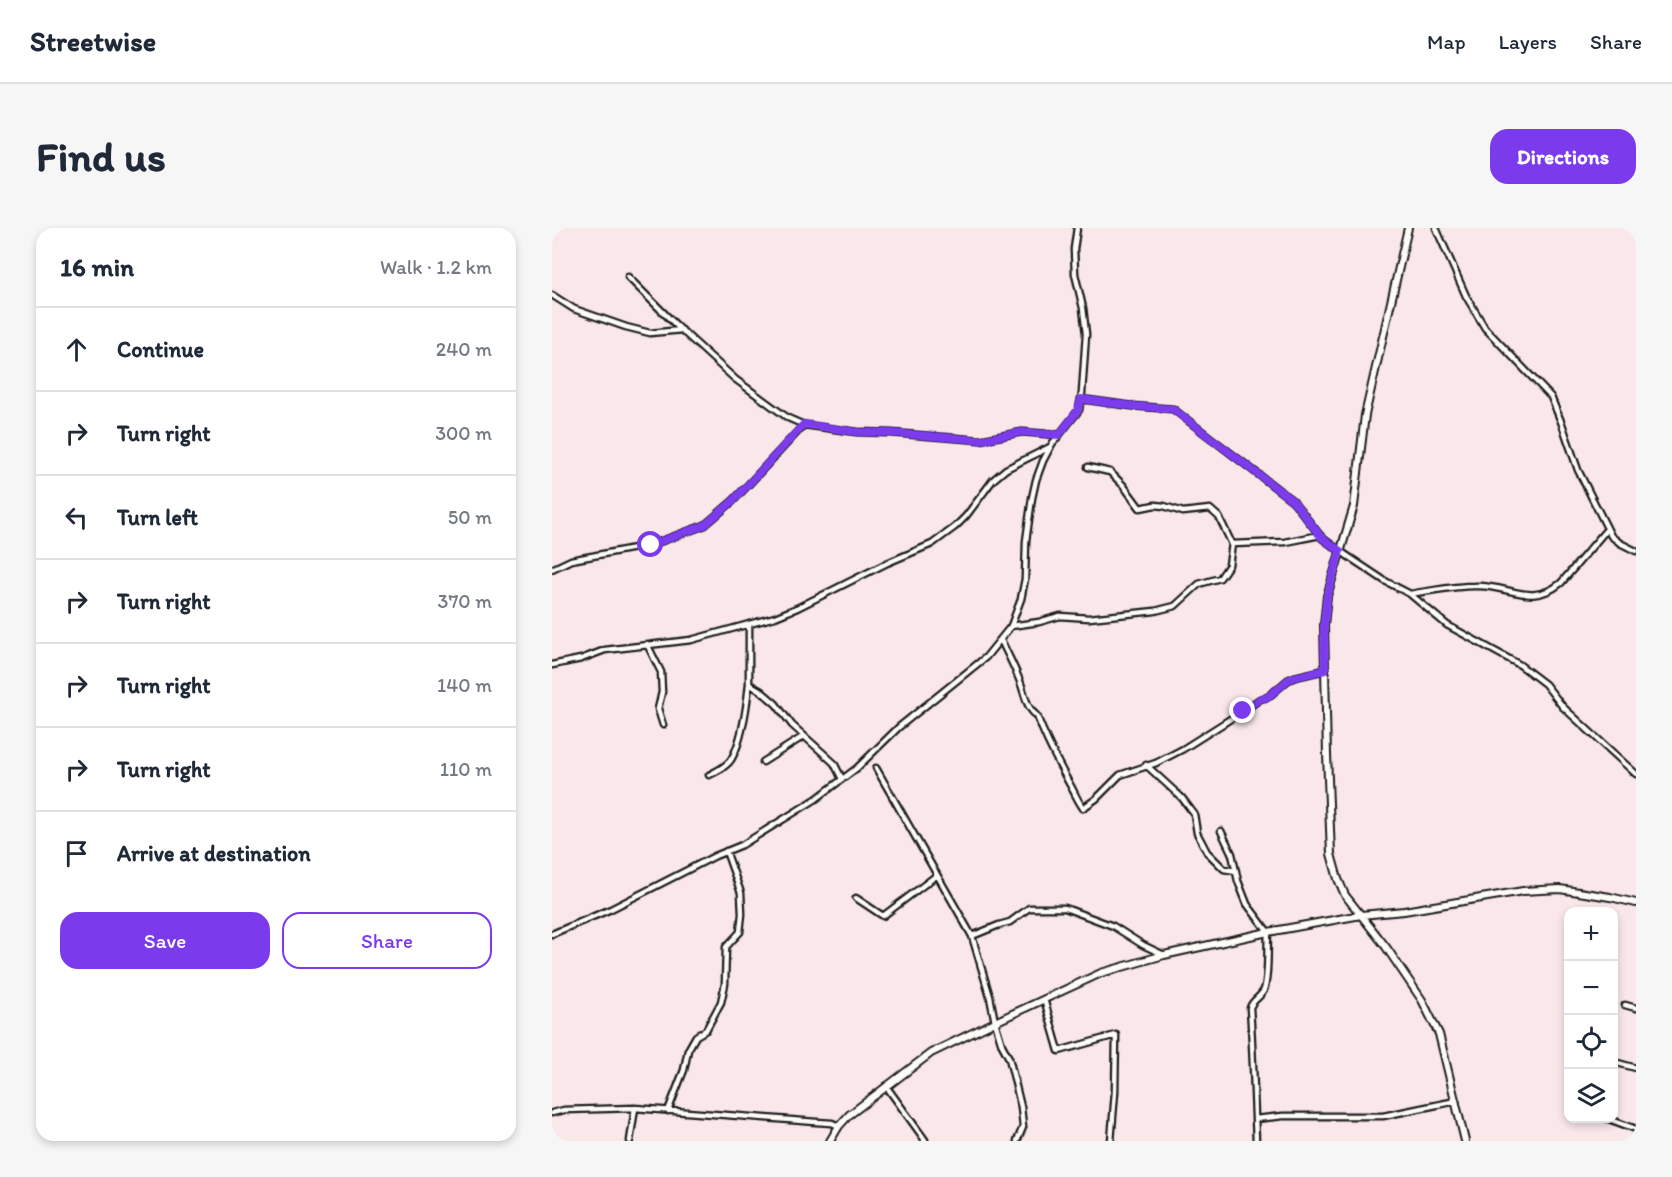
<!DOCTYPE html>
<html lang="en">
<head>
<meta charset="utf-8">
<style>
	body { margin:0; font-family:Itim,sans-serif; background:#f6f6f7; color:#1f2937 }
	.controls { position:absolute; right:18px; bottom:18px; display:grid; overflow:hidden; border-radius:12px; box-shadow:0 3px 9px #0003 }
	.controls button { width:54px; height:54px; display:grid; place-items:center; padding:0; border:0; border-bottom:2px solid #e0e1e3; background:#fff; color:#1f2937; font:30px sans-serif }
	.stop { position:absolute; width:18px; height:18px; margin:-14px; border:4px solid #7c3aed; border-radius:50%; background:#fff }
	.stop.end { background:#7c3aed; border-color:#fff; box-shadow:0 2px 6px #0008 }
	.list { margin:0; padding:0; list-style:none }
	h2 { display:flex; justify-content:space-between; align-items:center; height:78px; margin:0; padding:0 24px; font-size:26px }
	h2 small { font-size:20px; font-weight:400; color:#747a83 }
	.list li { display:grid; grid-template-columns:39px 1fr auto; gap:18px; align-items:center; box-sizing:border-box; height:84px; padding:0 24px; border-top:2px solid #e0e1e3 }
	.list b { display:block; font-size:22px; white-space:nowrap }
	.list em { font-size:20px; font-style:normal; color:#747a83 }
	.actions { display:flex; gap:12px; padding:18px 24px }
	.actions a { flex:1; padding:14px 0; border:2px solid #7c3aed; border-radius:18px; text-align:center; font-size:21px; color:#7c3aed }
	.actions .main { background:#7c3aed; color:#fff }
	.icon { flex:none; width:33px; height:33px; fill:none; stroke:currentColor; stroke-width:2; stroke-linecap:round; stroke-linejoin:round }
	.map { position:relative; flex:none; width:1084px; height:913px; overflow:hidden; border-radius:18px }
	header { display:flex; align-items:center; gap:36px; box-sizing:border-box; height:84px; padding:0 30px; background:#fff; border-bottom:2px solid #e0e1e3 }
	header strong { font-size:28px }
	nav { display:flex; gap:33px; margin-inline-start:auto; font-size:21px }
	.intro { display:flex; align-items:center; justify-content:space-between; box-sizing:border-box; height:144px; padding:0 36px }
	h1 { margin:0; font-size:42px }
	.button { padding:15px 27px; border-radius:18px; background:#7c3aed; color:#fff; font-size:21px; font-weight:700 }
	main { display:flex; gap:36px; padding:0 36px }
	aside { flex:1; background:#fff; border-radius:18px; box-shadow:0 3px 9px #0003 }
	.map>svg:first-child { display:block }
</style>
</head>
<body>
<header>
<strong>Streetwise</strong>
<nav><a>Map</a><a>Layers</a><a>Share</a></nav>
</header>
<div class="intro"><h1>Find us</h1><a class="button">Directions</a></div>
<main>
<aside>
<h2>16 min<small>Walk · 1.2 km</small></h2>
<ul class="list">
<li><svg class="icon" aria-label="ahead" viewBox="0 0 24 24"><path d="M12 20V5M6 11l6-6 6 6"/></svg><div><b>Continue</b></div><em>240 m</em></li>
<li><svg class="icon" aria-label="right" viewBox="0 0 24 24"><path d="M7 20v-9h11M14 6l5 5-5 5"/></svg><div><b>Turn right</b></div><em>300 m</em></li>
<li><svg class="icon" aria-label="left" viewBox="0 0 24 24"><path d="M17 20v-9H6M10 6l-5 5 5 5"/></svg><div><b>Turn left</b></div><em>50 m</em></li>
<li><svg class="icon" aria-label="right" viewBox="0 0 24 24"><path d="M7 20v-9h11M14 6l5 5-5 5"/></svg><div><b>Turn right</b></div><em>370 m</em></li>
<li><svg class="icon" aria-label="right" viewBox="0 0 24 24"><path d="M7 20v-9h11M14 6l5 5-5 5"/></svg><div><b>Turn right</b></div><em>140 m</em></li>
<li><svg class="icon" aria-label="right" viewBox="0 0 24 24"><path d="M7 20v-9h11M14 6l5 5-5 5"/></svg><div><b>Turn right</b></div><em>110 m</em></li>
<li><svg class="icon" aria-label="arrive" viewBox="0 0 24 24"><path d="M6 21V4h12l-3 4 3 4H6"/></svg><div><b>Arrive at destination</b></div></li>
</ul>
<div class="actions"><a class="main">Save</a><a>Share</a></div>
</aside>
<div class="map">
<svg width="1084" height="913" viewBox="0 0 1084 913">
	<rect width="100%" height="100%" fill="#f9e7ea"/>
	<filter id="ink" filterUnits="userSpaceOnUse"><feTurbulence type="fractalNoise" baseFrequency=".0167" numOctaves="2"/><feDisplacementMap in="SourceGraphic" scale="12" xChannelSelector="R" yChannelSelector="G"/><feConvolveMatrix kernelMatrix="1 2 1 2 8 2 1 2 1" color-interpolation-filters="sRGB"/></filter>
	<g filter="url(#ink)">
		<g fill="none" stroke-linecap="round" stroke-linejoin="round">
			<defs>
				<path id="minor" d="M 884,0 L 914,68 L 933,100 L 999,169 L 1010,196 L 1026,242 L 1059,308 L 1068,315 L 1084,323
					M 76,49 L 125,98 L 183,151 L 236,190 L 252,197 L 305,204 L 339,205 L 428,212 L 470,204 L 507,207
					M 0,67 L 22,81 L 74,99 L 98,105 L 130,102
					M 529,171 L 580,178 L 621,181 L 741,273 L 770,310 L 788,323 L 833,353 L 858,366 L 895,397 L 968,437 L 993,456 L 1011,479 L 1084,546
					M 536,239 L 558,244 L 571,257 L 588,280 L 603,277 L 612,278 L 631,284 L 658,281 L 667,289 L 680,316 L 733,314 L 768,307
					M 0,341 L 19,332 L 99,317 L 153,297 L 181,273 L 252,197
					M 858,366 C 879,363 902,358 923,358 C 956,356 978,380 1009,355 L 1055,301
					M 197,396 L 197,456 L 209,463 L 224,476 L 240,497 L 282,535 L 290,551
					M 459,398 L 487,394 L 508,388 L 537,390 L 603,383 L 623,378 L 647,356 L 668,350 L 677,337 L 680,316
					M 449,412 C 455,425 462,438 467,451 C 473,464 473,479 485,488 C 494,512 505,533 517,555 C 522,563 525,572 531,580 L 544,571 L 568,547 L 604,535 L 631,521 L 691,483 L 708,471 L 716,469 L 736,452 L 743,449 L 773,442
					M 95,416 L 109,444 L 110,464 L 106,481 L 111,497
					M 0,437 L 29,431 L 53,422 L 139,412 L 223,389 L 245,380 L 335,335 L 380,316 L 403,299 L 414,288 L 441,252 L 454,241 L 498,219
					M 211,534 L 252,508
					M 594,537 L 630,570 L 642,586 L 645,605 L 655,624 L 672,641 L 684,643
					M 324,540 L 420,708 L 438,769 L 443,794 L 450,817 L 457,830 L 469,879 L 471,899 L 465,913
					M 157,547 C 165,543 176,538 180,530 C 190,512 195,476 197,456
					M 669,603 L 680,626 L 686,653 L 695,676 L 716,704 C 715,719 717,749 712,762 C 708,770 700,772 698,780 C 701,824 702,869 704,913
					M 304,670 L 331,688 L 385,647
					M 0,706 L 59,681 L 163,628 L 190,617 L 264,571 L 305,540 L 347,499 L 434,429 L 459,398 L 469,371 L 473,351 L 474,313 L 480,270 L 484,252 L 491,233 L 500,216 L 527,182 L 530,165 L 534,106 L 531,80 L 523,46 L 522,21 L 525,0
					M 420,708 L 447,697 L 458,694 L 477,680 L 513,680 L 561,698 L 591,717 L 612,727
					M 492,771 L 507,823 L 564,807 L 563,864 L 559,913
					M 1073,777 L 1084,780
					M 1062,834 L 1084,840
					M 334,858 L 373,912 L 372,913
					M 116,883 L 132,842 L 136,822 L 144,808 L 154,802 L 169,774 L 173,756 L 174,719 L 188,704 L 190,686 L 189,665 L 174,623
					M 0,885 L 12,882 L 83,880 L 264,894 L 280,895 L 287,898
					M 1054,890 L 1084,901
					M 703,891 L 731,888 L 831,888 L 904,873
					M 78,913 L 83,880"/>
				<path id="tertiary" d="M 856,0 L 813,187 L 802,278 L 775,368 L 772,397 L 773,442 L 775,526 L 779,626 L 786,651 L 793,667 L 834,719 L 870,772 L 887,806 L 913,913
					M 278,913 L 287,898 L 297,887 L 379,825 L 443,794 L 549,745 L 612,727 L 716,704 L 809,687 L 852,683 L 971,663 L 1008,661 L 1058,669 L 1084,675"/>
			</defs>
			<!-- minor casing -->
			<use href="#minor" stroke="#1c1c1c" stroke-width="9"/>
			<!-- tertiary casing -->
			<use href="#tertiary" stroke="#1c1c1c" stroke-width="10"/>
			<!-- minor -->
			<use href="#minor" stroke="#fdfcf7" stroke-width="4.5"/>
			<!-- tertiary -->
			<use href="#tertiary" stroke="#fdfcf7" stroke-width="6"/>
		</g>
	</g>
	<g fill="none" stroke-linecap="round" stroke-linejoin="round" filter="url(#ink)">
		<!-- route -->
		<path stroke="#7c3aed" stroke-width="8" d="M 99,317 L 153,297 L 181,273 L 252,196 L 305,204 L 339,205 L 428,212 L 470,204 L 507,207 L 526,182 L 529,171 L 580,178 L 621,181 L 741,273 L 770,310 L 788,323 L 775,368 L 772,397 L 773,442 L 743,449 L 736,452 L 716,469 L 708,471 L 691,483"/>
	</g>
</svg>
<div class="controls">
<button>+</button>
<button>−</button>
<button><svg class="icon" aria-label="locate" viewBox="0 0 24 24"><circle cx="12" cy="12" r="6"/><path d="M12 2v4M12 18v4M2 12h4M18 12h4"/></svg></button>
<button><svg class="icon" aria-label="layers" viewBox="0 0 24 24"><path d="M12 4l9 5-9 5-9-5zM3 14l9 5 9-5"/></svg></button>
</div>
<div class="stop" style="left:99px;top:317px"></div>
<div class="stop end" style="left:691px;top:483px"></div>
</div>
</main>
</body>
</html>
